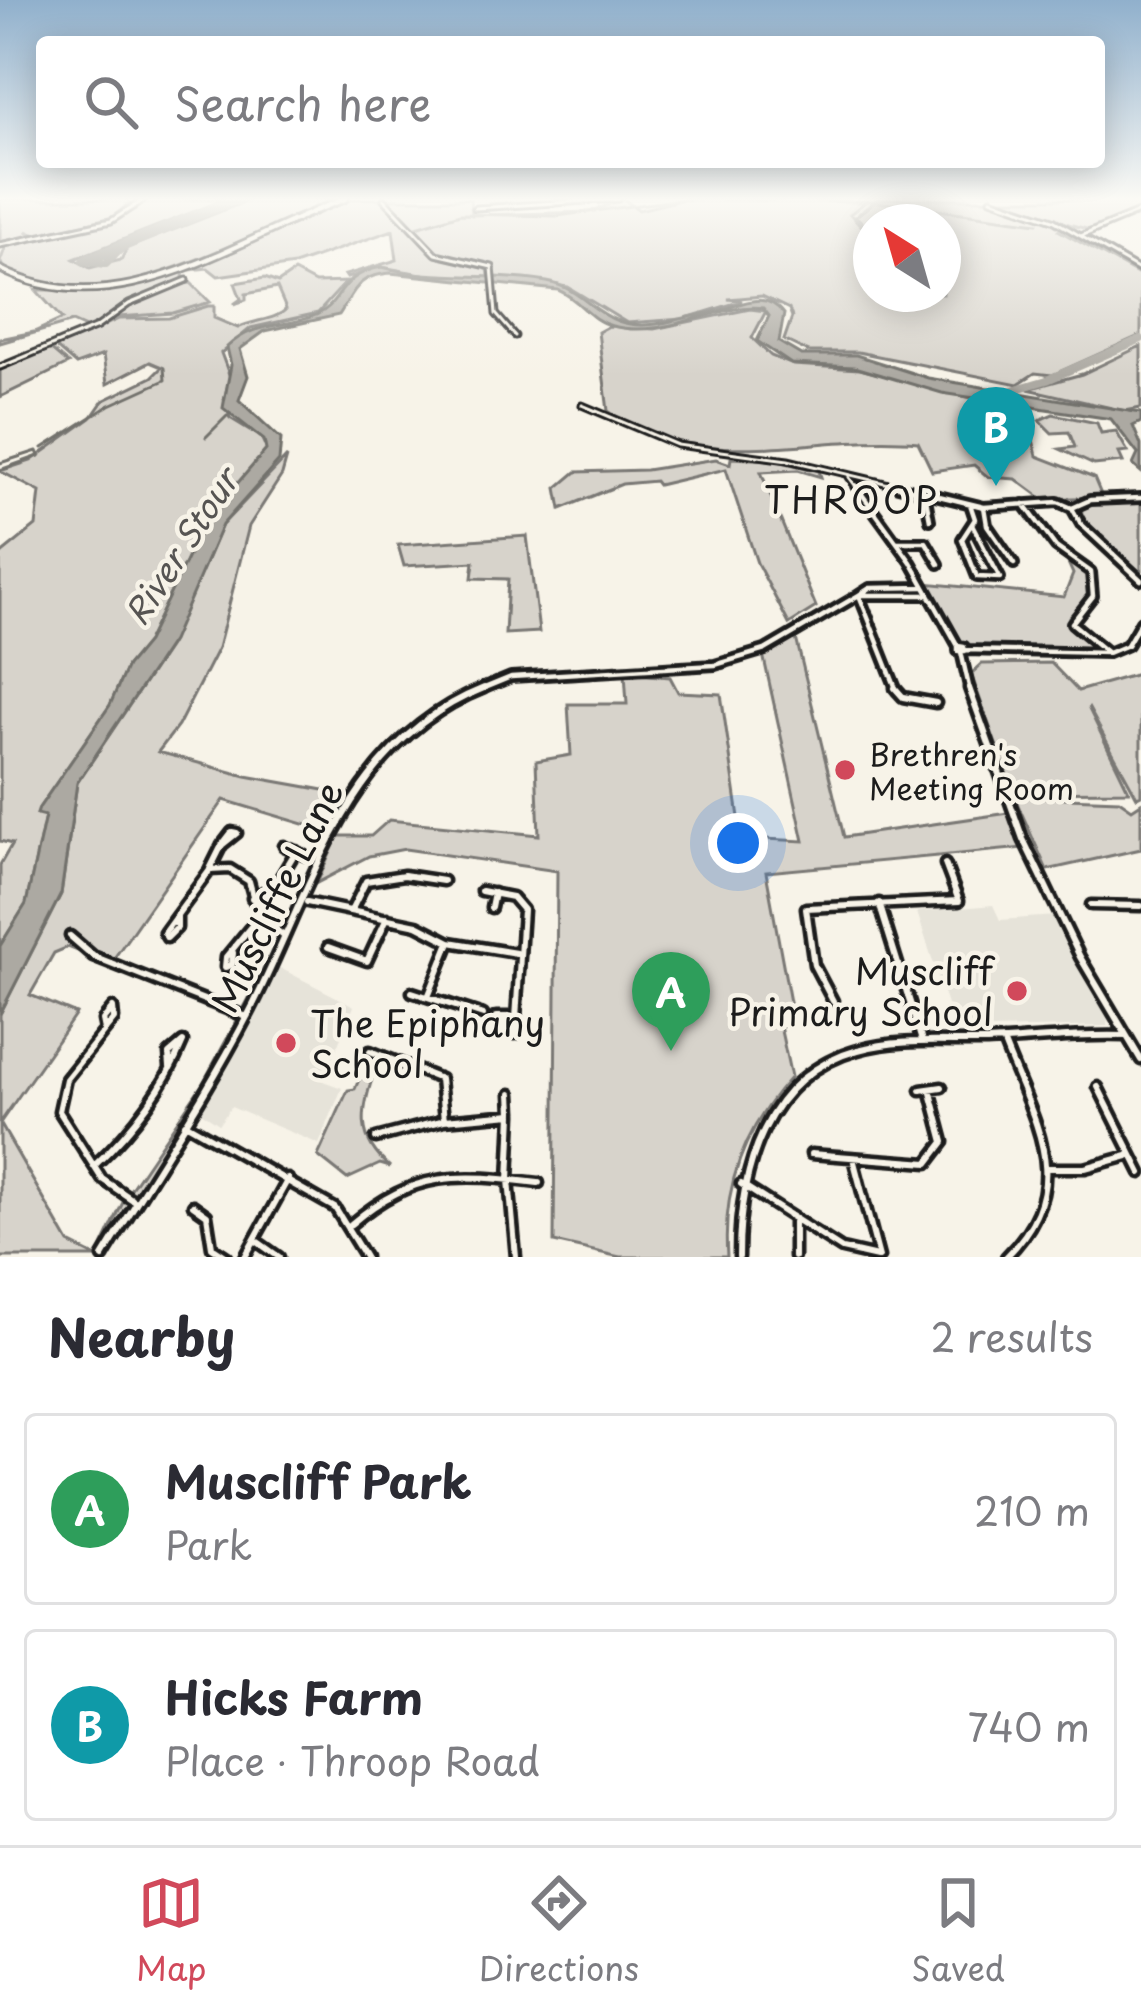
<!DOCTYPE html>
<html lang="en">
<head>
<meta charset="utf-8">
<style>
	body { margin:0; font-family:"Playpen Sans",sans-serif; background:#f2f2f3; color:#2b2b33 }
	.compass { position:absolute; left:853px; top:204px; width:108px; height:108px; border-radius:50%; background:#fff; box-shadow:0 6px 30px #0003; rotate:323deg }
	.you { position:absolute; left:738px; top:843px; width:42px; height:42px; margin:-30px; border:9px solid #fff; border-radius:50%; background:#1a73e8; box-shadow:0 0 0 18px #1a73e833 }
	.badge { display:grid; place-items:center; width:78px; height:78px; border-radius:50%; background:#d1495b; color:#fff; font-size:39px; font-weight:700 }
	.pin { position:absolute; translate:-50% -99px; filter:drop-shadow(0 3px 6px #0008) }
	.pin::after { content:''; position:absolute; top:63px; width:42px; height:36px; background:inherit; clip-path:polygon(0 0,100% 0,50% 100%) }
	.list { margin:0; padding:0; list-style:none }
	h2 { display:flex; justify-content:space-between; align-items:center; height:156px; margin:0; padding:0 48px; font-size:51px }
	h2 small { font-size:39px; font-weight:400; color:#7c7c81 }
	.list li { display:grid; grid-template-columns:78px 1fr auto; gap:36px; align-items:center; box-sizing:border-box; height:192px; margin:0 24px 24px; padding:0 24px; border:3px solid #e1e1e2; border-radius:12px }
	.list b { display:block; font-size:45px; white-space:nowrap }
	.list p { margin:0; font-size:39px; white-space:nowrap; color:#7c7c81 }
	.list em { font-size:39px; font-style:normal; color:#7c7c81 }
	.icon { flex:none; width:66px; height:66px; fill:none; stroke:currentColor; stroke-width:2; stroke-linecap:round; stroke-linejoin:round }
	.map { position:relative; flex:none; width:1141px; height:1257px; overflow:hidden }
	.search { position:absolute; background:#fff; box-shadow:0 6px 30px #0003; left:36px; right:36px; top:36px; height:132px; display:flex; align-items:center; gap:30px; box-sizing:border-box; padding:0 42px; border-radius:12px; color:#7c7c81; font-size:45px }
	.sheet { height:588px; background:#fff }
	nav { display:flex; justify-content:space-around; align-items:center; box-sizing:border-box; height:168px; border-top:3px solid #e1e1e2; background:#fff; font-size:33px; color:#7c7c81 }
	nav a { display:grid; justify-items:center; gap:6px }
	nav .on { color:#d1495b }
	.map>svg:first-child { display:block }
</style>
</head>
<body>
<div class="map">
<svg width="1141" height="1257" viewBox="0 0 1141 1257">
	<rect width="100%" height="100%" fill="#f7f3e8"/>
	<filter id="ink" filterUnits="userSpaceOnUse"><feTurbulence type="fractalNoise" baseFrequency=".00833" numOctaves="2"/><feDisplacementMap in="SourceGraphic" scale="24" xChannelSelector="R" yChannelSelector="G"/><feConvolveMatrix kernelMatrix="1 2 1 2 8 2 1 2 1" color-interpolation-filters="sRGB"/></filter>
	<g filter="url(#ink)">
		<!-- built -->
		<path fill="#e6e3d9" d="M 993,905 L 1000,920 L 1055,916 L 1108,1017 L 1107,1026 L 955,1030 L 917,912 Z
			M 274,965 L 354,1006 L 323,1081 L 342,1088 L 319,1144 L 231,1107 L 219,1124 L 195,1108 Z"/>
		<!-- green -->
		<path fill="#d7d3cb" stroke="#7a7874" stroke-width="3" d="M 0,199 L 125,199 L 129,203 L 113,217 L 36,235 L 27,231 L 31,235 L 0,242 Z
			M 147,199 L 226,199 L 74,259 L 90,268 L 121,260 L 127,248 L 252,199 L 340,199 C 263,223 67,345 0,262 L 6,246 L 114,221 Z
			M 350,199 L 470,199 L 472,215 L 590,212 L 623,199 L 639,210 L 685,199 L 865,202 L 850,214 L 871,236 L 871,294 L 943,294 L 943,222 L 871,222 L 871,232 L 856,216 L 878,199 L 1141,199 L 1141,210 L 1090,230 L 1047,218 L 1141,273 L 1141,335 L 1052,375 L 1035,373 L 1018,384 L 858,352 L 809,352 L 784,340 L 792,317 L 789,309 L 762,296 L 728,299 L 742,301 L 683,319 L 627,323 L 568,287 L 494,277 L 495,267 L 455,261 L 488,267 L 489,277 L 438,277 L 382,267 L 347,278 L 345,275 L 397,260 L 393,230 L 294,265 L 218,276 L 208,268 L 190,270 Z
			M 184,271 L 182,284 L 191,283 L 210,302 L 173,313 L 118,317 L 117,310 L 88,329 L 72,322 L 0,343 L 0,339 L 34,332 L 62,319 L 36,290 L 107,290 Z
			M 294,272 L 315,283 L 346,282 L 318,313 L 251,328 L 221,353 L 230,377 L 224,399 L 230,418 L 261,437 L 267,450 L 205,521 L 147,642 L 127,666 L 110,705 L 39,808 L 46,812 L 26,904 L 0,946 L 0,865 L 12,844 L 0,841 L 0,555 L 36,526 L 40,492 L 0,471 L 31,461 L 91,418 L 103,401 L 152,377 L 162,367 L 150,362 L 107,384 L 103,355 L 76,365 L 55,347 L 119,319 L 169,318 L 208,306 L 214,306 L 214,318 L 238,328 C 252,320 277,320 286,309 L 277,288 L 246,294 L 246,300 L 234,304 L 241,299 L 235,283 L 265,278 L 278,283 Z
			M 750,309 L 766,311 L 752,338 L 771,356 L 793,365 L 860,369 L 991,403 L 1031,431 L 1037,456 L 1094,478 L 1102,497 L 1043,499 L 1016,479 L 988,477 L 974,465 L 932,471 L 918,442 C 815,432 700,477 608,411 L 598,332 L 609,326 L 654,329 Z
			M 1141,346 L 1141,408 L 1125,411 L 1028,389 L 1082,374 Z
			M 49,348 L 68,364 L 0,397 L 0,368 Z
			M 1053,414 L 1097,423 L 1101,433 L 1116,431 L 1128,452 L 1119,453 L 1123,462 L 1094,465 L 1060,449 L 1075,447 L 1069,432 L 1052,433 L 1039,420 Z
			M 287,457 L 282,475 L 249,526 L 218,648 L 178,726 L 158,752 L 246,776 L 346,794 L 330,832 L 224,800 L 110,964 L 68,947 L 54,953 L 30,995 L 76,1014 L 0,1123 L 69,1243 L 97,1257 L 126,1196 L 203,1083 L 316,875 L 247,1017 L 103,1257 L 0,1257 L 0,1014 L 61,894 L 77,783 L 169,646 L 222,525 Z
			M 731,458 L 774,460 L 819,471 L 821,477 L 798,470 L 761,472 L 816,607 L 789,624 L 757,563 L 726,469 L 658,485 L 655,481 L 622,484 L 561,509 L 557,488 L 576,472 L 646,470 L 716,459 L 730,464 Z
			M 1096,502 L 1141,502 L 1141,574 L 1083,523 L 1081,506 Z
			M 527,536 L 539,632 L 505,634 L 508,579 L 472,578 L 474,562 L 404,566 L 398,545 Z
			M 1064,554 L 1086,568 L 1092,587 L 1083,606 L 1069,617 L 1070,625 L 1101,651 L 963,645 L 925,583 L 1064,597 L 1073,574 Z
			M 796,638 L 844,837 L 1009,813 L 1024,848 L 766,872 L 794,1024 L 780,1026 L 791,1077 C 744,1129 722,1187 727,1257 L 620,1257 L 554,1242 L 557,871 L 405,849 L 369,856 L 317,883 L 338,836 L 371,836 L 389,820 L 539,835 L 536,761 L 571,755 L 568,704 L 627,704 L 625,673 L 670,677 L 678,692 L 721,694 L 742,838 L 804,841 L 763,654 Z
			M 982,664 L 1051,663 L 1078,691 L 1141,673 L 1141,795 L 1137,797 L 1088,707 L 1129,791 L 1013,792 L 971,674 Z
			M 1014,796 L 1119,800 L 1132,809 L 1141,803 L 1141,849 L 1047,870 Z
			M 363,1070 L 374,1073 C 361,1111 356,1139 390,1167 L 380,1164 L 347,1179 L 318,1156 L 348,1090 L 355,1089 Z"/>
		<!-- water -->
		<path fill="#aca9a2" stroke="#72716c" stroke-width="3" d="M 382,267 C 436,281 492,272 547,282 C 578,287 591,311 618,321 C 649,332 680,317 709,313 C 735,309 763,286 784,314 L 779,342 L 801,355 L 856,355 L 928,378 L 1141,413 L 1141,422 L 1133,426 L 1141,445 L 1141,472 L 1133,465 L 1138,454 L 1111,419 L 942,393 L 854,367 L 791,364 L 757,341 L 769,316 L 763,308 C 718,302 666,340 612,326 C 588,320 580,299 558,290 L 390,273 C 356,276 355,291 339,315 L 265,331 L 240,349 L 248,376 L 239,400 L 281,439 L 279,461 L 222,525 L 172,641 L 77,783 L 61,894 L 0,1014 L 0,946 L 26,904 L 45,816 L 37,814 L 39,808 L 110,705 L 127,666 L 147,642 L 205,521 L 266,450 L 264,440 L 223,408 L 231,365 L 227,347 C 255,320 284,329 316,315 C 343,304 337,275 382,267 Z"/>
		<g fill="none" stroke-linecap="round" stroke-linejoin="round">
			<!-- stream -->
			<path stroke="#72716c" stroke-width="3" d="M 760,199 L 869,201
				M 870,201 L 1038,223
				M 410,229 L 460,214 L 557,216 L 683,199
				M 1058,230 L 1141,276
				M 56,346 L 82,335
				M 1,368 L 46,349
				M 206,437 L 227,416
				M 43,448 L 110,405 L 165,380 L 164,368
				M 0,463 L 37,451 L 39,456 L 0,470"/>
			<!-- river -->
			<path stroke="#aca9a2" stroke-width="8" d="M 999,394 L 1047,380 L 1141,339"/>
			<!-- taxiway -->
			<path stroke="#8a8882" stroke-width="8" d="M 122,245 L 83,261 L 106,264 L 126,244"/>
			<!-- runway -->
			<path fill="#8a8882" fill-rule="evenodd" d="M 223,199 L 250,199 L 101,261 L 82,256 Z"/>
			<defs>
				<path id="street-far2" d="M 384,199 L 436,254 L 492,267 L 496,314 L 515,336
					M 991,199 L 1053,220 L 1141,271
					M 475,208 L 618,199
					M 1081,236 L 1141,211
					M 0,245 L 111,221 L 145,199
					M 0,367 L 97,327 L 129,304 L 187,280
					M 582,405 L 677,445 L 788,460 L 910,489
					M 849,477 L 858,489"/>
				<path id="street-far1" d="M 856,486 L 911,562 L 958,646
					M 898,486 L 984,507 L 1058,502 L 1072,508 L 1090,500 L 1141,498
					M 925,493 L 930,520
					M 970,504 L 975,519 L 962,539 L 977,577 L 1000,578 L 972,524
					M 1024,504 L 1056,547 L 1091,572 L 1093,596 L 1072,623 L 1108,653
					M 984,507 L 987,525 L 1014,564
					M 1072,508 L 1081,524 L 1141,580
					M 898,542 L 926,542 L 939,564
					M 859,595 L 897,691
					M 859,595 L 870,588 L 923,587
					M 958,646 L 964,647 L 965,651 L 958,651 Z
					M 965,650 L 1108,653 L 1127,645 L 1141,621
					M 961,652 L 970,691
					M 477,691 L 511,677 L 715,665 L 765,650 L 859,595 L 928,595"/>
				<path id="street" d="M 895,688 L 903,697 L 936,703
					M 969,688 L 1023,839 L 1080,957 L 1141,1060
					M 232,832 L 237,833 L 222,845 Z
					M 284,846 L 304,855
					M 210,869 L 222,845
					M 481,891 L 512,897 L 523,910 L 515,1034
					M 252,898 L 275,886 L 296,851
					M 307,902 L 417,925 L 450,942 L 516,953
					M 879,903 L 922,1041
					M 1091,905 L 1141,906
					M 491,908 L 494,893
					M 351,911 L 366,881 L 404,875 L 443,881
					M 177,915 L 177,928 L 167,938 L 164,933 Z
					M 177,915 L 210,870 L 230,869 L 249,881 L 259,918 L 284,936
					M 70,936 L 93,956 L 247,1017
					M 328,947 L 367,961 L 387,918
					M 233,953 L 232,965 L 225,967 L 226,957 L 258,918
					M 412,992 L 483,1015
					M 428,997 L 450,942
					M 833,1001 L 814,965 L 806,908 L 959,901 L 945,864
					M 496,1017 L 517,1017
					M 105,1030 L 103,1020 L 113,1008 L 114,1019 L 66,1079 L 59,1111 L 102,1179 L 133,1200
					M 1003,1041 C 1034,1123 1079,1184 1006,1257
					M 370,1051 L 440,1079 L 444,1120
					M 1098,1087 L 1141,1173
					M 921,1090 L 942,1087
					M 511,1094 L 512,1112
					M 185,1123 L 335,1208 L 365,1257
					M 376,1138 L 444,1120 L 512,1114 L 509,1180 L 516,1257
					M 811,1154 L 928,1163 L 944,1142 L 930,1089
					M 853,1158 L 879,1257
					M 95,1165 C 131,1131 164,1089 183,1042 L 169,1054 L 170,1067
					M 1046,1168 L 1085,1168 L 1128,1156
					M 741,1184 L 842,1249 L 877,1257
					M 193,1205 L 207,1215 L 212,1247 L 227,1257
					M 794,1222 L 794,1257
					M 351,1224 C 416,1169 459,1174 539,1183
					M 255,1240 L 279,1257
					M 103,1257 C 152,1176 206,1096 249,1013 C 313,890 343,744 484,688
					M 245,1257 L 288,1179
					M 739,1257 C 739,1170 765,1076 858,1050 C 900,1038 945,1043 987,1042 C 1034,1040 1079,1034 1126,1036"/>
				<path id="secondary" d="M 0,269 C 117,330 234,239 345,199"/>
			</defs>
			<!-- street-far2 casing -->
			<use href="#street-far2" stroke="#1c1c1c" stroke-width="9"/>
			<!-- street-far1 casing -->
			<use href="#street-far1" stroke="#1c1c1c" stroke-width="14"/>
			<!-- street casing -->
			<use href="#street" stroke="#1c1c1c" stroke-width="15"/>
			<!-- secondary casing -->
			<use href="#secondary" stroke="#1c1c1c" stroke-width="10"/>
			<!-- street-far2 -->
			<use href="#street-far2" stroke="#f7f3e8" stroke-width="3"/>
			<!-- street-far1 -->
			<use href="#street-far1" stroke="#f7f3e8" stroke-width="4.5"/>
			<!-- street -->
			<use href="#street" stroke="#f7f3e8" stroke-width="6"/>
			<!-- secondary -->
			<use href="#secondary" stroke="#f7f3e8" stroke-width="4.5"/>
		</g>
	</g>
	<!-- sky -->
	<linearGradient id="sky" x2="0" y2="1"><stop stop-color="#90b0cc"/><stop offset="0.53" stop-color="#fbfaf5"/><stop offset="1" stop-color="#fbfaf5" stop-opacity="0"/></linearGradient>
	<rect width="1141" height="375" fill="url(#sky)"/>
	<!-- markers -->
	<g fill="#d1495b" stroke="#f7f3e8" stroke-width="4.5">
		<circle cx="845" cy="770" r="12"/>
		<circle cx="1017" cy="991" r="12"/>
		<circle cx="286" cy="1043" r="12"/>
	</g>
	<g text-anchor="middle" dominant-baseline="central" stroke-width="9" stroke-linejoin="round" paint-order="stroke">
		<!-- poi labels -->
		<g font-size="30" fill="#1c1c1c" stroke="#f7f3e8" text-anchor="start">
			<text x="869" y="753">Brethren's<tspan x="869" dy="34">Meeting Room</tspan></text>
		</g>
		<!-- water labels -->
		<g font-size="33" font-style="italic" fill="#565452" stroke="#f7f3e8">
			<text transform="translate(180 546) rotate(-57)">River Stour</text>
		</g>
		<!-- quarter labels -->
		<g font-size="36" letter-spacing="3" fill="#1c1c1c" stroke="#f7f3e8">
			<text x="852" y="499">THROOP</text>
		</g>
		<!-- near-street labels -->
		<g font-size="36" fill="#1c1c1c" stroke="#f7f3e8">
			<text transform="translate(276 896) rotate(-64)">Muscliffe Lane</text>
		</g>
		<!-- near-poi labels -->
		<g font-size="36" fill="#1c1c1c" stroke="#f7f3e8" text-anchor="end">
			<text x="993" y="970">Muscliff<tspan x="993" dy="41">Primary School</tspan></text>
			<text x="310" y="1022" text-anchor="start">The Epiphany<tspan x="310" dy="41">School</tspan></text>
		</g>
	</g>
</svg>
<svg class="compass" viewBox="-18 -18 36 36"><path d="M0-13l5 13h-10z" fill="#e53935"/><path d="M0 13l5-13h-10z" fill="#7c7c81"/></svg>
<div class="you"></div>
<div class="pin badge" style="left:671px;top:1051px;background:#2e9e5b">A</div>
<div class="pin badge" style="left:996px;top:486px;background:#0f9aa8">B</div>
<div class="search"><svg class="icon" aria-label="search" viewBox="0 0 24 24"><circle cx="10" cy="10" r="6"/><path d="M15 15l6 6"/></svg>Search here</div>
</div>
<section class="sheet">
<h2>Nearby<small>2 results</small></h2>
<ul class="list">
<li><span class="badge" style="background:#2e9e5b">A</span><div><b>Muscliff Park</b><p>Park</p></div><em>210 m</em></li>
<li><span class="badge" style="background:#0f9aa8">B</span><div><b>Hicks Farm</b><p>Place · Throop Road</p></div><em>740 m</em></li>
</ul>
</section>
<nav>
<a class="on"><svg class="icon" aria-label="map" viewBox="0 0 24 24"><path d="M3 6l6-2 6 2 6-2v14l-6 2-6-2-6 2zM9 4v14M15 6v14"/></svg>Map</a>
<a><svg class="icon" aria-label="directions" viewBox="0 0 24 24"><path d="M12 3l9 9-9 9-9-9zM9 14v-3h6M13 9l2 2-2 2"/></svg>Directions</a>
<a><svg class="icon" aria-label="saved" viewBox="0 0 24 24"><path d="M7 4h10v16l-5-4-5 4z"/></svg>Saved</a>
</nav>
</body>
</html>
